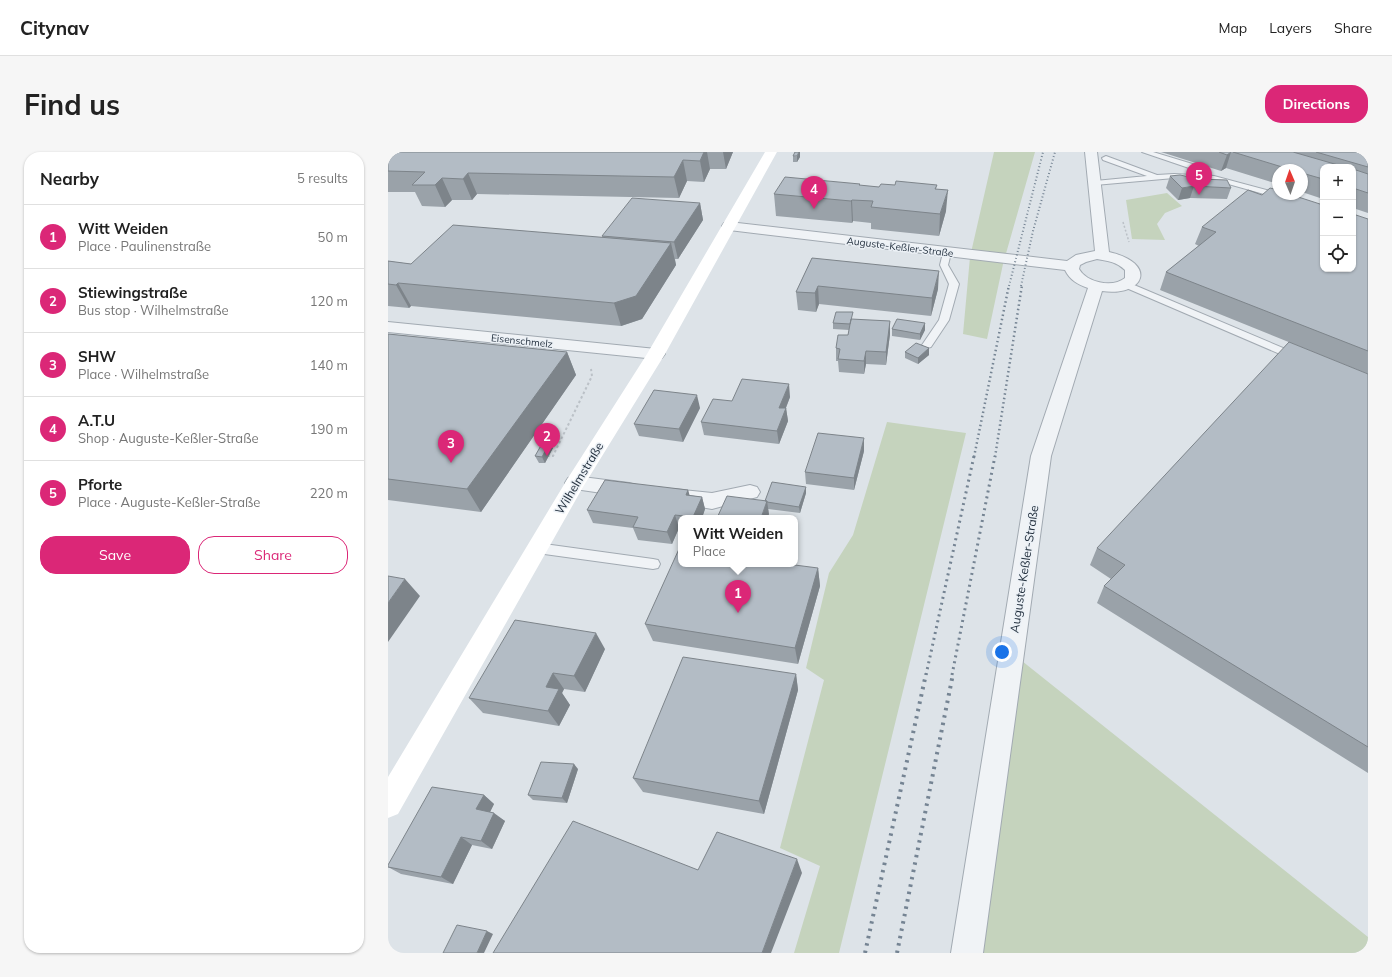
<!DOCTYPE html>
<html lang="en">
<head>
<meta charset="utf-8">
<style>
	body { margin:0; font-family:Mulish,sans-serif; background:#f6f6f6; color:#222 }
	.controls { position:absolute; right:12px; top:12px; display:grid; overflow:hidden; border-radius:8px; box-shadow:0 1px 3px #0004 }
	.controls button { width:36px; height:36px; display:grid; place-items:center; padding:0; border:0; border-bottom:1px solid #e0e0e0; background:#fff; color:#222; font:20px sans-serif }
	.compass { position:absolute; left:884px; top:12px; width:36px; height:36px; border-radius:50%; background:#fff; box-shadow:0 1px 3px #0004; rotate:358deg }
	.you { position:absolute; left:614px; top:500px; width:14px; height:14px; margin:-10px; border:3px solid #fff; border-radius:50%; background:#1a73e8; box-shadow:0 0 0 6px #1a73e833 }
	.badge { display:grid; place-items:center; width:26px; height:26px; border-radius:50%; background:#db2777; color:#fff; font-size:13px; font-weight:700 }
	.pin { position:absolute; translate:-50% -33px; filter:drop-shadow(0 1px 2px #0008) }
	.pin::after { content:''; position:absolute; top:21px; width:14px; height:12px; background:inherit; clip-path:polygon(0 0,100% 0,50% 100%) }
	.popup { position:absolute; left:290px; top:363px; width:120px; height:52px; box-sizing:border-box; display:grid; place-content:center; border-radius:8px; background:#fff; filter:drop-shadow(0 1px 3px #0005); font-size:13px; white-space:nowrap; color:#767676 }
	.popup b { font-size:15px; color:#222 }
	.popup::after { content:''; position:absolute; left:50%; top:100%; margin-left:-8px; border:8px solid transparent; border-top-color:#fff }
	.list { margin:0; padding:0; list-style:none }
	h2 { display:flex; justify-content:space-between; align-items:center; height:52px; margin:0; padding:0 16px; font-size:17px }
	h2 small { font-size:13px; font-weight:400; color:#767676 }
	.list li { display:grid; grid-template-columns:26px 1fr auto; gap:12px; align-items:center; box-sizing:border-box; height:64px; padding:0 16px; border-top:1px solid #e0e0e0 }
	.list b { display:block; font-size:15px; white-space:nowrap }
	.list p { margin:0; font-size:13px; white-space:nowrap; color:#767676 }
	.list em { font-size:13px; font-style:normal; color:#767676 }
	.actions { display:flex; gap:8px; padding:12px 16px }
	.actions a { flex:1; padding:9px 0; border:1px solid #db2777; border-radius:16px; text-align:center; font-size:14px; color:#db2777 }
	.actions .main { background:#db2777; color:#fff }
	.icon { flex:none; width:22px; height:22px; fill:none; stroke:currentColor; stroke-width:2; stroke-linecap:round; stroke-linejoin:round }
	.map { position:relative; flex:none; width:980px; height:801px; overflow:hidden; border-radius:16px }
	header { display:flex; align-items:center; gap:24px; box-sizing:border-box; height:56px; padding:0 20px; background:#fff; border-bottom:1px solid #e0e0e0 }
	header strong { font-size:19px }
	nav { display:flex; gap:22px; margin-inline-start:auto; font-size:14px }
	.intro { display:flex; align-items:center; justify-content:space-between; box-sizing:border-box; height:96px; padding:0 24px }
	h1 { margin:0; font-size:28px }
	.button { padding:10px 18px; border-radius:16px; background:#db2777; color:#fff; font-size:14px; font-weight:700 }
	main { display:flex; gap:24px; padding:0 24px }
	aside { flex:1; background:#fff; border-radius:16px; box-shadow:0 1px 3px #0004 }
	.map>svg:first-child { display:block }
</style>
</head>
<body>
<header>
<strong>Citynav</strong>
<nav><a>Map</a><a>Layers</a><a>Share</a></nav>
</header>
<div class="intro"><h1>Find us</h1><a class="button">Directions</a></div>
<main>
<aside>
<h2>Nearby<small>5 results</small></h2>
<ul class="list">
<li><span class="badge">1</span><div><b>Witt Weiden</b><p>Place · Paulinenstraße</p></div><em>50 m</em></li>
<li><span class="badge">2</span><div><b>Stiewingstraße</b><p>Bus stop · Wilhelmstraße</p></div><em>120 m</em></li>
<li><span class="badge">3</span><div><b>SHW</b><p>Place · Wilhelmstraße</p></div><em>140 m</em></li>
<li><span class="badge">4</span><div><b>A.T.U</b><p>Shop · Auguste-Keßler-Straße</p></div><em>190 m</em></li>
<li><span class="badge">5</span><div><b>Pforte</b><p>Place · Auguste-Keßler-Straße</p></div><em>220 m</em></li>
</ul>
<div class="actions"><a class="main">Save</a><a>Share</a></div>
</aside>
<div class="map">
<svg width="980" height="801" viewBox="0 0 980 801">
	<rect width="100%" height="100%" fill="#dde3e8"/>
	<!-- green -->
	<path fill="#c5d3bd" d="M 606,0 L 647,0 L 615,112 L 599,187 L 575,182 L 582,105 Z
		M 779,41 L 794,54 L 777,61 L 769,72 L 777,88 L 744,87 L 738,48 Z
		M 499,270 L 578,281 L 451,801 L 406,801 L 432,714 L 392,696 L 436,528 L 418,516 L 441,421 L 465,383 Z
		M 634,509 L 980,785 L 980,801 L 587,801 Z"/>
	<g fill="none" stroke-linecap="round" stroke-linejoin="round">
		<defs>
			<path id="service" d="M 754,0 L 765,0 L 811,14 L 813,23 L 826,24 L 897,43 L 898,45 L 894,47 L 826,28 L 786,26 L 707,33 L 703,31 L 707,29 L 759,24 L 715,8 L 714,6 L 718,4 L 769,23 L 786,22 L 805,23 L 804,17 Z
				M 559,98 L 563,101 L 560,113 L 571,132 L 561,168 L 543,195 L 539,196 L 534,193 L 551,168 L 561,132 L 552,113 L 555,101 Z
				M 739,130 L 914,204 L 915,206 L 910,209 L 906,208 L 736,135 L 734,133 Z
				M 149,391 L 265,407 L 270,408 L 272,412 L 270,416 L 265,417 L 149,401 L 144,400 L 143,396 L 144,392 Z"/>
			<path id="minor" d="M 187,324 L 241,331 L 248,333 L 251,338 L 248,343 L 241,345 L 180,336 L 177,331 L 180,326 Z
				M 362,333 L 369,335 L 372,340 L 369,345 L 324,357 L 278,349 L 275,344 L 278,339 L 285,337 L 324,341 Z"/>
			<path id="tertiary" d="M 697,0 L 709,0 L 721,100 C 770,111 757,145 714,139 L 663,304 L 595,801 L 563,801 L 643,304 L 700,136 C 689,132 682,128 677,118 L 341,78 L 336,77 L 334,74 L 336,71 L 341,70 L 679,109 L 688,103 L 707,99 ZM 709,107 C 720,109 729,110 737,118 L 737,126 C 725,136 699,131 691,117 L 692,113 L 698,110 Z
				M 0,170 L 268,197 L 274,198 L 277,202 L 274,206 L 268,207 L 0,180 Z"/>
		</defs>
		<!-- service casing -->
		<use href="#service" stroke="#a2aab2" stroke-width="2"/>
		<!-- minor casing -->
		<use href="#minor" stroke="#a2aab2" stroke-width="2"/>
		<!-- tertiary casing -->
		<use href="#tertiary" stroke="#a2aab2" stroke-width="2"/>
		<!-- path-far1 -->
		<path stroke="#bbc1c7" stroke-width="1.5" stroke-dasharray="2 2" stroke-linecap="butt" d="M 735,70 L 741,90"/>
		<!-- path -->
		<path stroke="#bbc1c7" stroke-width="2" stroke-dasharray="2.5 2.5" stroke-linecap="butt" d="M 159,304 L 165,304 L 204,224 L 203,217"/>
		<!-- service -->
		<use href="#service" fill="#f0f3f6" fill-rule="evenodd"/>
		<!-- minor -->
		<use href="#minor" fill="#f0f3f6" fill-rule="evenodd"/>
		<!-- tertiary -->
		<use href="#tertiary" fill="#f0f3f6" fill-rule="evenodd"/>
		<!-- secondary -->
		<path fill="#fff" fill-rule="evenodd" d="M 377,0 L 389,0 L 277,202 L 195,335 L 10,662 L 0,666 L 0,625 L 180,326 L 259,202 Z"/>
		<!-- rail-far3 -->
		<path stroke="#758493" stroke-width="2" stroke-dasharray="1 2.5" stroke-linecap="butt" d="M 621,134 L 655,0
			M 633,134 L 645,79 L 667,0"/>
		<!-- rail-far2 -->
		<path stroke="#758493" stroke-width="2.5" stroke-dasharray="1.5 3" stroke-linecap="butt" d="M 586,305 L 621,133
			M 607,305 L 634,133"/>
		<!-- rail-far1 -->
		<path stroke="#758493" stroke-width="3" stroke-dasharray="2 4" stroke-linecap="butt" d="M 538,523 L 586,304
			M 564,523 L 607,304"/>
		<!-- rail -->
		<path stroke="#758493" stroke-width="4" stroke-dasharray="2.5 5" stroke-linecap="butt" d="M 477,801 L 538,522
			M 509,801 L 565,522"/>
	</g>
	<!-- wall -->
	<path fill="#9aa2a9" d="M 0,0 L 345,0 L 338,17 L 322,17 L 316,30 L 299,29 L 291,46 L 89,42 L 84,48 L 64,48 L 57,55 L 34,54 L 27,40 L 0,40 Z
		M 773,0 L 980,0 L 980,61 L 965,56 L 965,15 L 935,15 L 935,47 L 914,40 L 914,18 L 890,18 L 890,32 L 838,16 L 833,19 Z
		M 405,4 L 412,5 L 409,10 L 405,10 Z
		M 782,24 L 843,36 L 839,47 L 802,46 L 790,48 L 778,36 Z
		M 472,32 L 472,34 L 491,35 L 507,33 L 549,33 L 548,37 L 558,59 L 551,84 L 483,77 L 483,71 L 465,69 L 464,71 L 388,64 L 386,42 Z
		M 874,43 L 980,67 L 980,222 L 772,138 L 778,120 L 811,94 L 807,92 L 814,75 Z
		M 312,51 L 315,68 L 290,107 L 287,107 L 288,113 L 254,167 L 233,174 L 23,154 L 21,156 L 0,154 L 0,109 L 23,112 L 214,85 L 214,84 Z
		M 424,106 L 550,137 L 543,164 L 431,152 L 428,160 L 410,158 L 408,140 Z
		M 466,168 L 502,169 L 502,182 L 498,213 L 478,212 L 476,222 L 451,220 L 450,209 L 448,209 L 448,196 L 460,183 L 461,178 L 445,177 L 445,171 Z
		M 537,171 L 537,178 L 532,188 L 504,184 L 504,177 Z
		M 0,182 L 179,200 L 188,223 L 93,360 L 0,348 Z
		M 541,196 L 541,203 L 530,212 L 517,206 L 517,200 Z
		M 980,222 L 980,621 L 709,451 L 716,434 L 723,427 L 702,413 L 709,396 Z
		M 402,245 L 398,256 L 400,269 L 391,292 L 316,283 L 313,270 L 344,249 Z
		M 312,256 L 295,290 L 251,284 L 246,272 Z
		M 162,290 L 165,296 L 157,311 L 151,311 L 147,304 Z
		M 476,299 L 466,338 L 418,332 L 417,320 Z
		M 418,335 L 418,341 L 412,361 L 380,357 L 381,362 L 377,349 Z
		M 300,338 L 301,343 L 314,345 L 317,357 L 314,366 L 293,366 L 293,376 L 291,376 L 284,392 L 250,388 L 245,376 L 205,371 L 199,358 Z
		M 430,416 L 432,434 L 410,512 L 265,489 L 257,472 Z
		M 217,497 L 197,540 L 176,537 L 174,541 L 182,553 L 171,574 L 95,561 L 81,546 Z
		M 408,522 L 410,538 L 376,662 L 255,640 L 245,626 Z
		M 190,617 L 179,651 L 145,648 L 140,643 Z
		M 96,643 L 106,652 L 102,660 L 117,669 L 104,697 L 84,693 L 65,732 L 13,722 L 0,715 Z"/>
	<!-- shaded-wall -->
	<path fill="#7d848a" d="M 316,0 L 319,0 L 322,17 L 316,30 L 312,9 Z
		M 335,0 L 345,0 L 338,17 Z
		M 411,0 L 412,0 L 412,5 L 409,10 L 409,4 Z
		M 843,0 L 838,16 L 833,19 L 839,3 Z
		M 295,8 L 299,29 L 291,46 L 286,25 Z
		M 80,21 L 89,42 L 84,48 L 75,27 Z
		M 54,26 L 64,48 L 57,55 L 47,33 Z
		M 806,34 L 802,46 L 790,48 L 794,36 Z
		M 560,38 L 558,59 L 551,84 L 552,62 Z
		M 464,48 L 465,69 L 464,71 L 463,49 Z
		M 312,51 L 315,68 L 290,107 L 286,90 Z
		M 283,91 L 288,113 L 254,167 L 233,174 L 226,151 Z
		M 551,119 L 550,137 L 543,164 L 544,146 Z
		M 10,131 L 23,154 L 21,156 L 8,133 Z
		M 430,134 L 431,152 L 428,160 L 427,141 Z
		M 502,169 L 502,182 L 498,213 L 498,200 Z
		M 537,171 L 537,178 L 532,188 L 532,182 Z
		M 541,196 L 541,203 L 530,212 L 530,206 Z
		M 478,199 L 478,212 L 476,222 L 476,209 Z
		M 179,200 L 188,223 L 93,360 L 79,337 Z
		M 401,232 L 402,245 L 393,268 L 391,256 Z
		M 309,243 L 312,256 L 295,290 L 291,277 Z
		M 398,256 L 400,269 L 391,292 L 389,279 Z
		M 476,286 L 476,299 L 466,338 L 466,326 Z
		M 162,290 L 165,296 L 157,311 L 154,305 Z
		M 418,335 L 418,341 L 412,361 L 411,355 Z
		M 300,338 L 304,351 L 298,343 Z
		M 314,345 L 317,357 L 314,366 L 305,366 L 305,365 Z
		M 379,349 L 381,362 L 380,366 L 373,366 Z
		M 287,363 L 291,376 L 284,392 L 279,380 Z
		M 430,416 L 432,434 L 410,512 L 407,496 Z
		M 17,427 L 32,444 L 0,490 L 0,451 Z
		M 208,481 L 217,497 L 197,540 L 186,524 Z
		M 165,521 L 176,537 L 174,541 L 182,553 L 171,574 L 160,559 L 158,535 Z
		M 408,522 L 410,538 L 376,662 L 371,649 Z
		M 186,612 L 190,617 L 179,651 L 174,646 Z
		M 96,643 L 106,652 L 99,666 L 88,657 Z
		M 106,661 L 117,669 L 104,697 L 93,689 Z
		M 73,685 L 84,693 L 65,732 L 53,725 Z
		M 409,707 L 414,721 L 383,801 L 374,801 L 377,793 Z
		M 99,779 L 105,782 L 96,801 L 89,801 Z"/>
	<!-- building -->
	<path fill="#b3bcc5" stroke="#7d848a" d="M 0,0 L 316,0 L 312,9 L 295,8 L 286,25 L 80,21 L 75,27 L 54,26 L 47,33 L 24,33 L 37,20 L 0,19 Z
		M 407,0 L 411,0 L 409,4 L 405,4 Z
		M 831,0 L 843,0 L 839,3 Z
		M 845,0 L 905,0 L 957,15 L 935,15 L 935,27 L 914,21 L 914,18 L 904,18 Z
		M 928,0 L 980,0 L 980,15 Z
		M 965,17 L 980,22 L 980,41 L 965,36 Z
		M 792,23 L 811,27 L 839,28 L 843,36 L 806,34 L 794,36 L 782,24 Z
		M 397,25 L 472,32 L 471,33 L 491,35 L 493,32 L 507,33 L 508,29 L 549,33 L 547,37 L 560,38 L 552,62 L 483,55 L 485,49 L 464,48 L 463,49 L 386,42 Z
		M 882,36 L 890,38 L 890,42 L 901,42 L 935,53 L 935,117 L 965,117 L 965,62 L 980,67 L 980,199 L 778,120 L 828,80 L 814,75 L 860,38 L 874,43 Z
		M 244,46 L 312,51 L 286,90 L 214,84 Z
		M 65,73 L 283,91 L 248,144 L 226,151 L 10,131 L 8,133 L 0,132 L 0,109 L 23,112 Z
		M 424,106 L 551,119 L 544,146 L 430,134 L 427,141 L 408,140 Z
		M 448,160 L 465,160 L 462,172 L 445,171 Z
		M 463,167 L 502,169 L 498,200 L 478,199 L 476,209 L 450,207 L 452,197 L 448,196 L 450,183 L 460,183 Z
		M 509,167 L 537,171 L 532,182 L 504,177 Z
		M 0,182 L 179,200 L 79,337 L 0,327 Z
		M 901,190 L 980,222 L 980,595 L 716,434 L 737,413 L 709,396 Z
		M 528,191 L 541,196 L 530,206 L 517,200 Z
		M 354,227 L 401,232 L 391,256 L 398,256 L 389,279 L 313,270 L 325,247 L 344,249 Z
		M 266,238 L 309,243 L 291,277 L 246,272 Z
		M 430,281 L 476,286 L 466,326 L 417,320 Z
		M 155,290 L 162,290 L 154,305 L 147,304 Z
		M 217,328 L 300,338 L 298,343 L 314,345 L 305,365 L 287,363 L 279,380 L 245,375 L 250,365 L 199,358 Z
		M 384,330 L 418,335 L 411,355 L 379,350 L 379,349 L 377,349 Z
		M 339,344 L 379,349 L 373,366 L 329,366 Z
		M 291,397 L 293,397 L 293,412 L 399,412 L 430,416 L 407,496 L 257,472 Z
		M 0,424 L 17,427 L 0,451 Z
		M 127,468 L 208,481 L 186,524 L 165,521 L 158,535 L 171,537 L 160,559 L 81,546 Z
		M 295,505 L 408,522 L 371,649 L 245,626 Z
		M 153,610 L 186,612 L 174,646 L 140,643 Z
		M 44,635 L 96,643 L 88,657 L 106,661 L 93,689 L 73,685 L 53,725 L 0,715 L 0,713 Z
		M 185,669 L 310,718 L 329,680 L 409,707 L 377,793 L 374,801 L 105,801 Z
		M 69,773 L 99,779 L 89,801 L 55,801 Z"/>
	<g text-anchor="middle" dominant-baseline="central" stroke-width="3" stroke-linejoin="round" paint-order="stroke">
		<!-- far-street labels -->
		<g font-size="10" fill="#253240" stroke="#ecf1f6">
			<text transform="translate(512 95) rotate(7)">Auguste-Keßler-Straße</text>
			<text transform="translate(134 189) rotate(6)">Eisenschmelz</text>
		</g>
		<!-- street labels -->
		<g font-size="12" fill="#253240" stroke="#ecf1f6">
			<text transform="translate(191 326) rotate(-59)">Wilhelmstraße</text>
			<text transform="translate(636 417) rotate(-81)">Auguste-Keßler-Straße</text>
		</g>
	</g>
</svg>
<div class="controls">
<button>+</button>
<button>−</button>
<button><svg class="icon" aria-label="locate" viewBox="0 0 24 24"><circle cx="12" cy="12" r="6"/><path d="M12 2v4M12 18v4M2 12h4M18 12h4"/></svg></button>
</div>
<svg class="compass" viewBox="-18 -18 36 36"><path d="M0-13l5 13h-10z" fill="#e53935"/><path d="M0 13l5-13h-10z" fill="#767676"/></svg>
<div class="you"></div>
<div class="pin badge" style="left:350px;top:461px">1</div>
<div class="popup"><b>Witt Weiden</b>Place</div>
<div class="pin badge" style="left:159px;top:304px">2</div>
<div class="pin badge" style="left:63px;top:311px">3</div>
<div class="pin badge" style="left:426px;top:57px">4</div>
<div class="pin badge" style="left:811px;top:43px">5</div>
</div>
</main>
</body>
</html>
